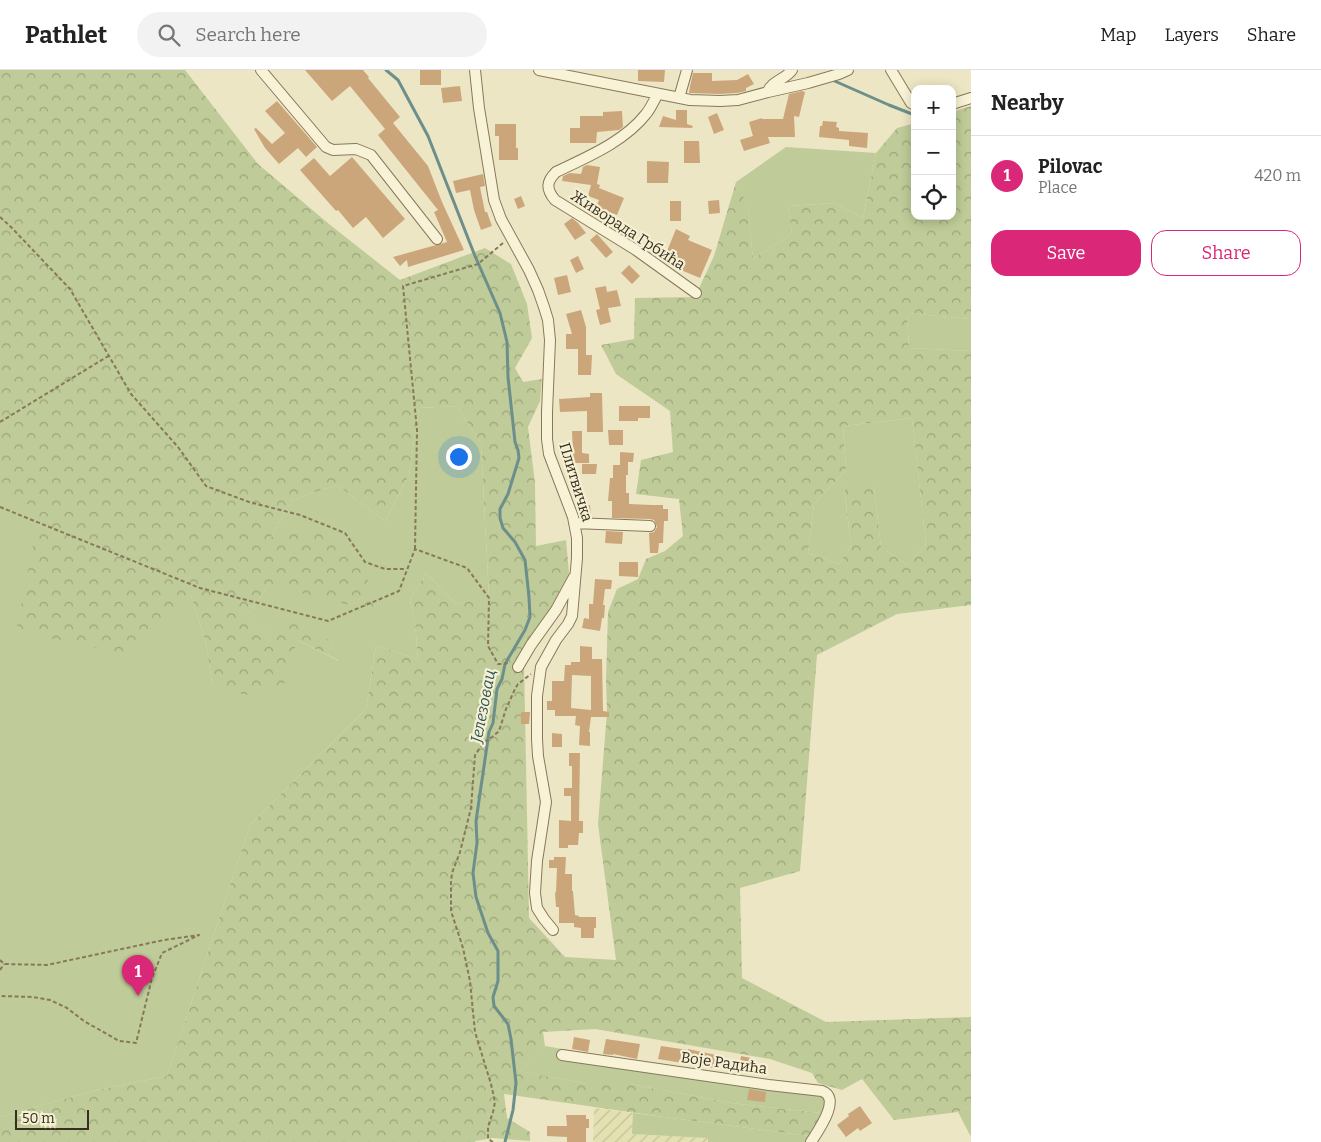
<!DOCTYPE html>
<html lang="en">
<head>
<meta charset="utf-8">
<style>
	body { margin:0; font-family:Bitter,serif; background:#f2f2f2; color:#222 }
	.controls { position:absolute; right:15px; top:15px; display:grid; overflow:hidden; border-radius:10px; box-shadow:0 2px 12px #0003 }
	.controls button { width:45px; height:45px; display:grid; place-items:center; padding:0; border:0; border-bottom:1px solid #e0e0e0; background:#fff; color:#222; font:25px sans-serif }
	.scale { position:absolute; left:15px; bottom:12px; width:74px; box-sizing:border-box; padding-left:5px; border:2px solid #382e1f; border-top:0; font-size:14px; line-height:18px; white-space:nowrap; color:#382e1f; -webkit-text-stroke:4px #f5f0d4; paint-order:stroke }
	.you { position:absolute; left:458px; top:386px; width:18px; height:18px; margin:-12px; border:4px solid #fff; border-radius:50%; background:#1a73e8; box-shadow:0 0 0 8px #1a73e833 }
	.badge { display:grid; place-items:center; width:32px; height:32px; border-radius:50%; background:#db2777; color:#fff; font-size:16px; font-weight:700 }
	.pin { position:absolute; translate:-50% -41px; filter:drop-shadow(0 1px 2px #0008) }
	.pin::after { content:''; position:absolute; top:26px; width:18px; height:15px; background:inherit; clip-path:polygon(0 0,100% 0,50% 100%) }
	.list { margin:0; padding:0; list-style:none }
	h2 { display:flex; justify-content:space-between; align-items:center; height:65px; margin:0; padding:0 20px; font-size:21px }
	h2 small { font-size:16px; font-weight:400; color:#767676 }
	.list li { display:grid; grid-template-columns:32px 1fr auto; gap:15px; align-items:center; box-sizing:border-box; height:80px; padding:0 20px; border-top:1px solid #e0e0e0 }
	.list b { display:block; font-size:19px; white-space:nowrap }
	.list p { margin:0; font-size:16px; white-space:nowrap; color:#767676 }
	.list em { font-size:16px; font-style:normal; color:#767676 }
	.actions { display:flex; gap:10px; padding:15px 20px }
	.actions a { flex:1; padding:11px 0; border:1px solid #db2777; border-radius:15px; text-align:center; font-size:18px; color:#db2777 }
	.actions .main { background:#db2777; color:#fff }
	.icon { flex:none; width:28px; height:28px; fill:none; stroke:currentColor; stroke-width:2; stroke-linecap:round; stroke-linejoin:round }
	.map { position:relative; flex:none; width:971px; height:1072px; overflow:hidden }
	header { display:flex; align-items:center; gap:30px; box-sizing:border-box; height:70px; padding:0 25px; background:#fff; border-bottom:1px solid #e0e0e0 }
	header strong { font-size:24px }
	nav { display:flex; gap:28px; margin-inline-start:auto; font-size:18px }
	.search { width:350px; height:45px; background:#f2f2f2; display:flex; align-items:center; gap:12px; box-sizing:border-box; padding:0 18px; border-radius:28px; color:#767676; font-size:19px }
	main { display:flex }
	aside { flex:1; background:#fff }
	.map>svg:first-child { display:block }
</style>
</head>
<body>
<header>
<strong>Pathlet</strong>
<div class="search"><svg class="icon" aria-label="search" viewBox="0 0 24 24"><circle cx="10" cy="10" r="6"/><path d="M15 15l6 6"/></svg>Search here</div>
<nav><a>Map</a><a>Layers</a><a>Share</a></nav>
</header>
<main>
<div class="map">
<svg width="971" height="1072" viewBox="0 0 971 1072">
	<defs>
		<pattern id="farmland-furrows" width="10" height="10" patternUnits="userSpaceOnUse" patternTransform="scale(1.25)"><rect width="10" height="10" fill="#e3e1b2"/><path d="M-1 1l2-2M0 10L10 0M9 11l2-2" fill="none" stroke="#c4c199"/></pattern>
		<pattern id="forest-crowns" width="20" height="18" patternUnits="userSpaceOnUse" patternTransform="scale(1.25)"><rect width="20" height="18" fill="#bfcb98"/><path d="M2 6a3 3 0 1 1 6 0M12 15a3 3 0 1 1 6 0" fill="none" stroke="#9ca57b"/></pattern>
	</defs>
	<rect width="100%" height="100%" fill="#ede6c4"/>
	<!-- farmland -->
	<path fill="url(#farmland-furrows)" d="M 594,1038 L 633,1043 L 633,1064 L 708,1068 L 708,1072 L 593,1072 Z"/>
	<!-- green -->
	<path fill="#bfcb98" d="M 786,77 L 876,83 L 863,148 L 833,133 L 788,136 L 792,164 L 753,189 L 748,138 L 736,112 Z
		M 0,178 L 191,525 L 206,573 L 212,613 L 297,570 L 339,591 L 330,571 L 267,563 L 238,545 L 251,541 L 269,515 L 271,467 L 292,430 L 337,415 L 385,451 L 409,405 L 419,338 L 457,336 L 481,374 L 489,528 L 456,534 L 426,503 L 410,530 L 415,552 L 418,589 L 376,576 L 366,639 L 250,755 L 167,1006 L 97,1020 L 0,1047 Z
		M 907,243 L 971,249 L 971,281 L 909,278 Z
		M 912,348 L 926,474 L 907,495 L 881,477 L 874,416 L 844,417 L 851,476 L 839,494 L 808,483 L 814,434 L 846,400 L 843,356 Z
		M 545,976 L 824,1024 L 829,1033 L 822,1043 L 731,1033 L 630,1014 L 587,1014 L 518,1001 Z
		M 971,1036 L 971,1067 L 958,1042 Z
		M 633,1043 L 809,1066 L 815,1072 L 708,1072 L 708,1068 L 632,1064 Z"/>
	<!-- forest -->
	<path fill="url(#forest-crowns)" fill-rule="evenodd" d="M 0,0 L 185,0 L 258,94 L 329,154 L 400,210 L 485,178 L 511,194 L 527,234 L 532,268 L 515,298 L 523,312 L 542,309 L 540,331 L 528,357 L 535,413 L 536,476 L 566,470 L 569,503 L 559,541 L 524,592 L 529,848 L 565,887 L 616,890 L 598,754 L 607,642 L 606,610 L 608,542 L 617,519 L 638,509 L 646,489 L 665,481 L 683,466 L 679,429 L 636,424 L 641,390 L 673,382 L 670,341 L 616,304 L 601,275 L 634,269 L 635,228 L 695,227 L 714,186 L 736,112 L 748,137 L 753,189 L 792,164 L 788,136 L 833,133 L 863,148 L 876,83 L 897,58 L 915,53 L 915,146 L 952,146 L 952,42 L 971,36 L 971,249 L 907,243 L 909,278 L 971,281 L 971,535 L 897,544 L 817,585 L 800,801 L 740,818 L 742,908 L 826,952 L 971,947 L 971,1036 L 958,1042 L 894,1050 L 862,1009 L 842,1020 L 818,1013 L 812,1003 L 770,989 L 595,959 L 543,962 L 545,976 L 519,1001 L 587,1014 L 630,1014 L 731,1033 L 822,1043 L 809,1066 L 664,1047 L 504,1024 L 507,1048 L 530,1062 L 530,1071 L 493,1068 L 475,1071 L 475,1072 L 0,1072 L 0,1047 L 97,1020 L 167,1006 L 250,755 L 366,639 L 376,576 L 418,589 L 415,552 L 410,530 L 426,503 L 456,534 L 489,527 L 481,374 L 457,336 L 419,338 L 409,405 L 385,451 L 337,415 L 292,430 L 271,467 L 317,459 L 363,498 L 381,543 L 269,515 L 251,541 L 239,545 L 267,563 L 294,547 L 330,571 L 340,591 L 297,570 L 283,618 L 245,625 L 212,613 L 206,573 L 191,525 L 124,583 L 16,562 L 40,439 L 2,424 L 0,421 ZM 912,348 L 926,474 L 907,495 L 881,477 L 874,416 L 844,416 L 851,476 L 839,494 L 808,483 L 814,434 L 846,400 L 843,356 Z"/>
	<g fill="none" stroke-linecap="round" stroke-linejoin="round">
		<!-- stream -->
		<path stroke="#6d8f8b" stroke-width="3" d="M 386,0 L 398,10 L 428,66 L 475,186 L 500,243 L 507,272 L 508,307 L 515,372 L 518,380 L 519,388 L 508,424 L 500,439 L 500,448 L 503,458 L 515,472 L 525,490 L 529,527 L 530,547 L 525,560 L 505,594 L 502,609 L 497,619 L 493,653 L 489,662 L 476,751 L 477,773 L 473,803 L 476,827 L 488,863 L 498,881 L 498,911 L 493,927 L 494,936 L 508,954 L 511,969 L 516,1013 L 513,1040 L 505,1072
			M 830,9 L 889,35 L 912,44 L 915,43"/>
	</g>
	<!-- building -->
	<path fill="#cba67b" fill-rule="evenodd" d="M 305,0 L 363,0 L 369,7 L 368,8 L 400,47 L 393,53 L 428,96 L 442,132 L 464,180 L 408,197 L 407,190 L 400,196 L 393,187 L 447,172 L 434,142 L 438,140 L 378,65 L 385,59 L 350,16 L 332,31 Z
		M 420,0 L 441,0 L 441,15 L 420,15 Z
		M 638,0 L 665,0 L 664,12 L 638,11 Z
		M 693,3 L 712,3 L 712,11 L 737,10 L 748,4 L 754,14 L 746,18 L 746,21 L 737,23 L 720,24 L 689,23 L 690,16 Z
		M 460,16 L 462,31 L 443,33 L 441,18 Z
		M 802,21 L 805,22 L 799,47 L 794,46 L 795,67 L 768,67 L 770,73 L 744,81 L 740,70 L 753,66 L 749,52 L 762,48 L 762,49 L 783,49 L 789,24 Z
		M 277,31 L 317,77 L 306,87 L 298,78 L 279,94 L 265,78 L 254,59 L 256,58 L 272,74 L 285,63 L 265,41 Z
		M 676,40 L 687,40 L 687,54 L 693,56 L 692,58 L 659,57 L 663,46 L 676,50 Z
		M 622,41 L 623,57 L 619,60 L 597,62 L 596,73 L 570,73 L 570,58 L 580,58 L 580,46 L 603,46 L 603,42 Z
		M 717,43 L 724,60 L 714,64 L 708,47 Z
		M 823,51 L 837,52 L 836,57 L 839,58 L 839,61 L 868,63 L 867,78 L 849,76 L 849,70 L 819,67 L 820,56 L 822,56 Z
		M 495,54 L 516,54 L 516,78 L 518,78 L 518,90 L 499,90 L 499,66 L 495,66 Z
		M 684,71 L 699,71 L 700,93 L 684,93 Z
		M 352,87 L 405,149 L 383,168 L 366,147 L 353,158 L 338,140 L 336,141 L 300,100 L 314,88 L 330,106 Z
		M 647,91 L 669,92 L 668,113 L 647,113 Z
		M 587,95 L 600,97 L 597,114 L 600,115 L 599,118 L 624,128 L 617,145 L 596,137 L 599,130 L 588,126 L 591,115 L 562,111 L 563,106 L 570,103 L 581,104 L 583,97 Z
		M 483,104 L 485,116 L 480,117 L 485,142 L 487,142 L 492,156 L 481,160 L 474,140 L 470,120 L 456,123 L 453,111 Z
		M 521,126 L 525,136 L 518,139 L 514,129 Z
		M 719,130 L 720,143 L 709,144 L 708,131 Z
		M 670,131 L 681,131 L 681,151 L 670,151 Z
		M 572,148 L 578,153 L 586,163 L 575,170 L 564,154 Z
		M 676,159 L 690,166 L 688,170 L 712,180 L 700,208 L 669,195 L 663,191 Z
		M 597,164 L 613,182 L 606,188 L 590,170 Z
		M 578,186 L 584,199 L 576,203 L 570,190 Z
		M 629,195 L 640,206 L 632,214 L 621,203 Z
		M 567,205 L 571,222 L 558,225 L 554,208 Z
		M 606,216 L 607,222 L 617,220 L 621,236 L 608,238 L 611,252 L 600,255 L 596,240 L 600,239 L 595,218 Z
		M 581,240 L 586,257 L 586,285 L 592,285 L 591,305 L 578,305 L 578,279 L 566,279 L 566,264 L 572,264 L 566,244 Z
		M 590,323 L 602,323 L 603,362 L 587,362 L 587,341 L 560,342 L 559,329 L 590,327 Z
		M 619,336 L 650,336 L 650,348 L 638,348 L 638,351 L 619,351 Z
		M 608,360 L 623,360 L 623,375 L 609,375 Z
		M 572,361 L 582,361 L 582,383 L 589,384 L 589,393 L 568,393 L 568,383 L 573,383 Z
		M 620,382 L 634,383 L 633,392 L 628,392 L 628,405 L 626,405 L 626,423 L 629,423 L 629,434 L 652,435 L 663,435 L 663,439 L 668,439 L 668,451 L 664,451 L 663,473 L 659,473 L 658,483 L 650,483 L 649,463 L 654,462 L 657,457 L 654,450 L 650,449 L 612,448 L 612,431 L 608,431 L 610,408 L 613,408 L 613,395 L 620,395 Z
		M 582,394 L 597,394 L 596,404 L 582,404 Z
		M 578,435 L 590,435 L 591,447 L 580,446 Z
		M 606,461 L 623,462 L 622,474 L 605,473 Z
		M 619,492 L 638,492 L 638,507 L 619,506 Z
		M 595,509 L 612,510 L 611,519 L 605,519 L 603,535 L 605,535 L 604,548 L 602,548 L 600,561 L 582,558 L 584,548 L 589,549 L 589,534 L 593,534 Z
		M 580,576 L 592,577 L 592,589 L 602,589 L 603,641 L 609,642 L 609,647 L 591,647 L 589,662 L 590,662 L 590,676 L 579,675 L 580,656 L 575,655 L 576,646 L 555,646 L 555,640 L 547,640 L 547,631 L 552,631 L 552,611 L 564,611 L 565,595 L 571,595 L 571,592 L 580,592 ZM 572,605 L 591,606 L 591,640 L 571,638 Z
		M 521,642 L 530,642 L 529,654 L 521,654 Z
		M 552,663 L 562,664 L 562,677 L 552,677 Z
		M 569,683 L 580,683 L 579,751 L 583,751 L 583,763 L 579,763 L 578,775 L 568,775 L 568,778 L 559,778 L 559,750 L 571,751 L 571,726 L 564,726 L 564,718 L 572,718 L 572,696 L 569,696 Z
		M 554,787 L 566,787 L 565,804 L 572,804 L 572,821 L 573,821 L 575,845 L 579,846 L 579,847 L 596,847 L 596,858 L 594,858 L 594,868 L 581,868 L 581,858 L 574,857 L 574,853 L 559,853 L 559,837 L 556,837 L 555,823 L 556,822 L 557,798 L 549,798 L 549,790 L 554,790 Z
		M 574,967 L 590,970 L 588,982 L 572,979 Z
		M 606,969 L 640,974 L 637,989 L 613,984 L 613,985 L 603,984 Z
		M 661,976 L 688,980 L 688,979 L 716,985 L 714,998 L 658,989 Z
		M 741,986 L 751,988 L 749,1002 L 739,1000 Z
		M 749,1019 L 766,1022 L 765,1032 L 747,1030 Z
		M 860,1036 L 872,1053 L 860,1061 L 858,1058 L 846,1067 L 837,1055 L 849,1046 L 848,1044 Z
		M 566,1045 L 586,1045 L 586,1049 L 589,1049 L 589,1058 L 586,1058 L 586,1072 L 567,1072 L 567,1067 L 547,1066 L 547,1056 L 567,1056 Z"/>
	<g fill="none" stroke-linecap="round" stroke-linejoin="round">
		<defs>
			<path id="minor" d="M 261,0 L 326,77 L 333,80 L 356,79 L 371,85 L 437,169
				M 475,0 L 479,38 L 494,130 L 501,149 L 529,200 L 538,220 L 544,237 L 548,250 L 550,270 L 547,342 L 547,369 L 549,384 L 573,447 L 577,468 L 577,488 L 572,546 L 568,554 L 556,570 L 541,597 L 537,626 L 537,669 L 538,686 L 546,732 L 537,791 L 535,823 L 537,838 L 544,849 L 553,860
				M 539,0 L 690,30 L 720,31 L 738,30 L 768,22 L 808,13 L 839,4 L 848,0
				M 891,0 L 911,33 L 915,35
				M 768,21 C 772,11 786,9 792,0
				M 658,24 C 654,30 651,38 646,44 C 624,72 587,87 556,102 C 546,112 546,119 555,130 L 636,180 L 696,223
				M 679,28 L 687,0
				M 952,34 L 971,28
				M 574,453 L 650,456
				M 518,597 L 531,575 L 556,540 L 574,507
				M 562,985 L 769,1015 L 822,1021 C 842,1028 818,1061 811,1072"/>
		</defs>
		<!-- minor casing -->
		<use href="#minor" stroke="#88785b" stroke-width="12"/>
		<!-- path -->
		<path stroke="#88785b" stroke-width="2" stroke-dasharray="4 2.5" stroke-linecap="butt" d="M 0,147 L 11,157 L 70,219 L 131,324 L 178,377 L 206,416 L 249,432 L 300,445 L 345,463 L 365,492 L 385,499 L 406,499
			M 0,352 L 110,285
			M 0,437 L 200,518 L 328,551 L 399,521 L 415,479 L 467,498 L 489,528 L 488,576 L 498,594 L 505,594 L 510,592
			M 415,479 L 417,360 L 403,216 L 478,194 L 503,173
			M 0,890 L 4,894 L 47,895 L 164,870 L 199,865 L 162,883 L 152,908 L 136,973 L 119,971 L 84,951 L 67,938 L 50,930 L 33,927 L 0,926
			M 0,900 L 4,894
			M 493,1072 L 488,1069 L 488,1057 L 493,1042 L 495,1032 L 491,1014 L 475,962 L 470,911 L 463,878 L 451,841 L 451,812 L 452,803 L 460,782 L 471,738 L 475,685 L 484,672 L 492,667 L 498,662 L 500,658 L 506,639 L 515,619 L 518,614 L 531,604"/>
		<!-- minor -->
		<use href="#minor" stroke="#f8f3d7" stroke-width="10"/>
	</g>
	<g text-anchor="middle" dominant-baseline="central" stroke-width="4.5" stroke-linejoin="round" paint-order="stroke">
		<!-- street labels -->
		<g font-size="15" fill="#382e1f" stroke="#f5f0d4">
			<text transform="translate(628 160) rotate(33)">Живорада Грбића</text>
			<text transform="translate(576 412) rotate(73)">Плитвичка</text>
			<text transform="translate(724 993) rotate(8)">Воје Радића</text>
		</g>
		<!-- water labels -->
		<g font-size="16" font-style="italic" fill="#2e5558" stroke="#f5f0d4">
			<text transform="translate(483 636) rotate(-79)">Јелезовац</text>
		</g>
	</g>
</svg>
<div class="controls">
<button>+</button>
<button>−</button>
<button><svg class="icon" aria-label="locate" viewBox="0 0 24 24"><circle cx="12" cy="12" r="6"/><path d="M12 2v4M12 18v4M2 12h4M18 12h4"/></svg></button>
</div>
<div class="scale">50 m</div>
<div class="you"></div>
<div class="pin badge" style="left:138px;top:926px">1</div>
</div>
<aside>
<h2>Nearby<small></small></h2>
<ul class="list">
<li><span class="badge">1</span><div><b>Pilovac</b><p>Place</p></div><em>420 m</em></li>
</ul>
<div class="actions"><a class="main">Save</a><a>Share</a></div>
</aside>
</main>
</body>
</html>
